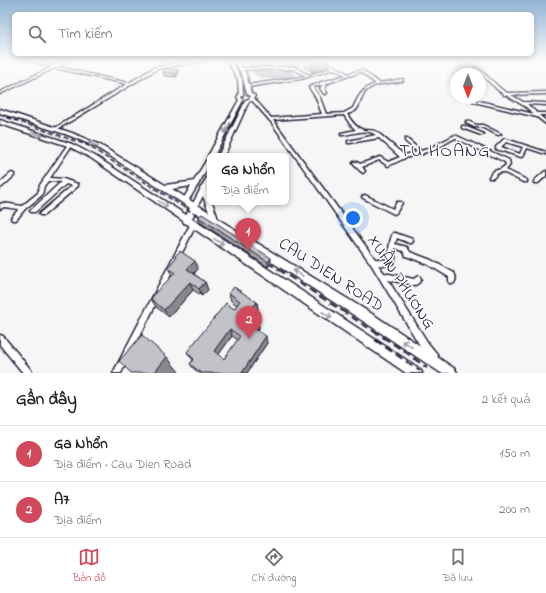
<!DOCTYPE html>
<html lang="vi">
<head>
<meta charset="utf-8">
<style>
	body { margin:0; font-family:"Indie Flower",sans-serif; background:#f6f6f6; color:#202124 }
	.compass { position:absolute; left:450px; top:68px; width:36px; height:36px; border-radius:50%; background:#fff; box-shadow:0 2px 6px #0003; rotate:180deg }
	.you { position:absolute; left:353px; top:218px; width:14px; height:14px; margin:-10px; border:3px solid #fff; border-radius:50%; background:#1a73e8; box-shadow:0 0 0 6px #1a73e833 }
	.badge { display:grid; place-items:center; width:26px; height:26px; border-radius:50%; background:#d1495b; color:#fff; font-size:13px; font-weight:700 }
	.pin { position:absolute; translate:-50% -33px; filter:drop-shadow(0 1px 2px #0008) }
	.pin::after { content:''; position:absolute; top:21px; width:14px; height:12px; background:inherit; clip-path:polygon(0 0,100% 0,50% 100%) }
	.popup { position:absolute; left:207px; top:153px; width:82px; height:52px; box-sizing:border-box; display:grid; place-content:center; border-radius:6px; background:#fff; filter:drop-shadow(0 1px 3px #0005); font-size:13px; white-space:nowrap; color:#757577 }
	.popup b { font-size:15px; color:#202124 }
	.popup::after { content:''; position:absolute; left:50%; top:100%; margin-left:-8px; border:8px solid transparent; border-top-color:#fff }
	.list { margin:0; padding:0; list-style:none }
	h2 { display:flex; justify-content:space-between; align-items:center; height:52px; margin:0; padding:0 16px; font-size:17px }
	h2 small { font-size:13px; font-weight:400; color:#757577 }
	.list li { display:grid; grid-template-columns:26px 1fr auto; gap:12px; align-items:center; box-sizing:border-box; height:56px; padding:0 16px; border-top:1px solid #e0e0e0 }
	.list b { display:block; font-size:15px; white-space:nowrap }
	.list p { margin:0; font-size:13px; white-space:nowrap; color:#757577 }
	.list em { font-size:13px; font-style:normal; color:#757577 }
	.icon { flex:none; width:22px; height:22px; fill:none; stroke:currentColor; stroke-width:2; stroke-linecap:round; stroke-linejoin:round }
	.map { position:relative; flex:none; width:546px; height:373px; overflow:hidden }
	.search { position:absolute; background:#fff; box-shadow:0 2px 6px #0003; left:12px; right:12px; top:12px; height:44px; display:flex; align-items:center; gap:10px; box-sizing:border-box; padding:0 14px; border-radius:6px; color:#757577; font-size:15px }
	.sheet { height:164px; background:#fff }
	nav { display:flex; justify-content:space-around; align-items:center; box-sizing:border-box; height:56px; border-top:1px solid #e0e0e0; background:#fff; font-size:11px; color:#757577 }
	nav a { display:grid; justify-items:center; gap:2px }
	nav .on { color:#d1495b }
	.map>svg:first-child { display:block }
</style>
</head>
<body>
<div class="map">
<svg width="546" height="373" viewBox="0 0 546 373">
	<rect width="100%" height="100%" fill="#f6f6f7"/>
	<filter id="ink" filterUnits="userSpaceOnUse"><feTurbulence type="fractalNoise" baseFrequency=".025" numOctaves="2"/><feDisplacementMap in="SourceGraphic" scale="8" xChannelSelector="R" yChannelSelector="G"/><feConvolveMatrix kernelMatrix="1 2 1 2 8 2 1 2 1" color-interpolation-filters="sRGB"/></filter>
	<g filter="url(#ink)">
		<!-- water -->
		<path fill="#aeaeb7" stroke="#767685" d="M 256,70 L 274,73 L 290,71 L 294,75 L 290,77 L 274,78 L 261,77 L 254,73 Z"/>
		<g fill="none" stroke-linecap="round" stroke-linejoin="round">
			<defs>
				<path id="minor" d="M 29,61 C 36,61 51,66 56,65 C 60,64 63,61 68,61 L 58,67 L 129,83 L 155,67 L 196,61 L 204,61 L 157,69 L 56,130 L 55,130 L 55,128 L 127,84 L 55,68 L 0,94 L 0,92 L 52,67 Z
					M 319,61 C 327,61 339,69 347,73 L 347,74 L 362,70 L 379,83 L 403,79 L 403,81 C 392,83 376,82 366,91 C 361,96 360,106 356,110 C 354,112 350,113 347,114 C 351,121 356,128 364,130 C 369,130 373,130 377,132 L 404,155 L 417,152 L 405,141 L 405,139 L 407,139 L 421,151 L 430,148 L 455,135 L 509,160 L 510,165 L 506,170 L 527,180 L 527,182 L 523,182 L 503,172 L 498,173 L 493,178 L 489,178 L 489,177 L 494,171 L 501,169 L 506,165 L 505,162 L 455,138 L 434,150 L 423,153 L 423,154 L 419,154 L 405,158 L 388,166 L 379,160 L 362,167 L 365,171 L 363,173 C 361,172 354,165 353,163 L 353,162 L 357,162 L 360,164 L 380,157 L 388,162 L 400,157 L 379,138 L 350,143 L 348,143 L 348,141 L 376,135 C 366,127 352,135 341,135 L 341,133 L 356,130 L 350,124 L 344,115 L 273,120 L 375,259 L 386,260 L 389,259 C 389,249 389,242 393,233 L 395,233 L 412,239 L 413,241 L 412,243 L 410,243 L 397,238 L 395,244 L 407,247 L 410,252 L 431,260 L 454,273 C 456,276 456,280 454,283 L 452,284 L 450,283 L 449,281 L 449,277 L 427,264 L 406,256 L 403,251 L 395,248 C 395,252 396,259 394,262 C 391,266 383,266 378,265 L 384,273 L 414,279 L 418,276 L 420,277 L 421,279 C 420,282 418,284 415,285 L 388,280 L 428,343 L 437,354 L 438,357 L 437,360 L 434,361 L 431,360 L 422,349 L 371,264 L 271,122 L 250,98 L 253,97 L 271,118 L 322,114 L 316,98 L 309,87 L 320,83 L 320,82 L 322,82 L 346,75 L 334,69 L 301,79 L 248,87 L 247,87 L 247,85 L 301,77 L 306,76 L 293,69 L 241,70 L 239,69 L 241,68 L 294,67 L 309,75 L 332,68 ZM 361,72 L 376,84 C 363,87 358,97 353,108 L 344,113 L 326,114 L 320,98 L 313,87 L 322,85 L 323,85 L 320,88 L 324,94 L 326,94 L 327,93 L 324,88 L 327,85 L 325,84 Z
					M 475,67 L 477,67 L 501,89 L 507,93 L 546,92 L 546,94 L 511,95 L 523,102 L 546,103 L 546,105 L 527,104 L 537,113 L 546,113 L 546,115 L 539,115 L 546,121 L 546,124 L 537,117 L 474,102 L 473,101 L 475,100 L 534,114 L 526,107 L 506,95 L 504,95 L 504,94 L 499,91 L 475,69 Z
					M 466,121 L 468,121 L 476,125 L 483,125 L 501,134 L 499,135 L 498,135 L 481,127 L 474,127 L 466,123 Z
					M 462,126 L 464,126 L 484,134 L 482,135 L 481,135 L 462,128 Z
					M 504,139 L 506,139 L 546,152 L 546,154 L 527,148 L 523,156 L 521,157 L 496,149 L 496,147 ZM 506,142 L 523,147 L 520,154 L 501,147 Z
					M 68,144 L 72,144 L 72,145 L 50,178 L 63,179 L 78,184 L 78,186 L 44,215 L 40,215 L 39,214 L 40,213 L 72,186 L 66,184 L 35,212 L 31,212 L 30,211 L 31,210 L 61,182 L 48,181 L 44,186 L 42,195 L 25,209 L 16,220 L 12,220 L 11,218 L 19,209 L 4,207 L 0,209 L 0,204 L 3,203 L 22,206 L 38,193 L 40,185 Z
					M 546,171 L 546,176 L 538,183 L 534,183 L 534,181 L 544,172 Z
					M 12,173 L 14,174 L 14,176 L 2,187 L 0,188 L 0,183 L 10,174 Z
					M 365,195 L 393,209 L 397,202 L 401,202 L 402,203 L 396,213 L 394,214 L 363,198 L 362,197 L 363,196 Z
					M 191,223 L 195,223 L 196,225 L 121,373 L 113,373 Z
					M 0,335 L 3,336 L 31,370 L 32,373 L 23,373 L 0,345 Z"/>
				<path id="major" d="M 227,61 L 231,61 L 242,79 L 243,95 L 241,97 L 243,100 L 214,156 L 210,156 L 210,164 L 187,203 L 183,203 L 182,201 L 207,159 L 210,157 L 208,156 L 239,100 L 237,97 L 239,95 L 238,79 Z
					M 234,61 L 238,61 L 246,74 L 251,93 L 255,96 L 252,101 L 249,101 L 224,156 L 218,156 L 245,102 L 243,101 L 249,99 L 251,96 L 247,94 L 242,74 Z
					M 210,175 L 210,183 L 197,207 L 196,209 L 192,209 L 191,207 L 207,177 Z"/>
				<path id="highway" d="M 0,109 L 72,133 L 100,145 L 165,185 L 196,181 L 198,181 L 199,183 L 198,185 L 172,189 L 209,212 L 200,188 L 204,186 L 206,186 L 210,195 L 210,202 L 212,202 L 218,219 L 377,317 L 455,369 L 457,373 L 441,373 L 369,325 L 195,212 L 192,219 L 420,369 L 422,373 L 406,373 L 187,224 L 184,223 L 183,221 L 91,158 L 68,146 L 0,124 L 0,120 L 72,144 L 95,156 L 186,215 L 190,208 L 96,147 L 68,135 L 0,113 Z"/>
			</defs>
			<!-- minor casing -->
			<use href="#minor" stroke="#22223b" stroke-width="3"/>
			<!-- major casing -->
			<use href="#major" stroke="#22223b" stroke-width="3"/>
			<!-- highway casing -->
			<use href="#highway" stroke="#22223b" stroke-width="3"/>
			<!-- minor -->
			<use href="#minor" fill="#fff" fill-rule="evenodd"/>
			<!-- major -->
			<use href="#major" fill="#fff" fill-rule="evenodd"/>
			<!-- highway -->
			<use href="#highway" fill="#fff" fill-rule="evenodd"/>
			<!-- rail-far1 -->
			<path stroke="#22223b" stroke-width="1.5" stroke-dasharray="5 2.5" stroke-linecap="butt" d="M 0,115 L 87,145 L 207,222
				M 262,259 L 269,263"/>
			<!-- rail -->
			<path stroke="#22223b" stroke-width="2" stroke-dasharray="8 4.5" stroke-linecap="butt" d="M 267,262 L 404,351 L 427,368
				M 375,340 L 420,371"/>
		</g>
		<!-- wall -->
		<path fill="#a7a7ad" stroke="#22223b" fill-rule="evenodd" d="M 250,61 L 271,61 L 271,66 L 250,66 Z
			M 278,61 L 299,61 L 299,66 L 278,66 Z
			M 304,61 L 329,61 L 328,68 L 312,72 L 304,67 Z
			M 178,70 L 178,74 L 176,77 L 164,76 L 163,72 Z
			M 198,217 L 271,263 L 268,267 L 200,222 Z
			M 175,256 L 198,269 L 194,274 L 205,282 L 208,290 L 202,296 L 193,290 L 169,317 L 156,307 L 151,299 L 172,276 L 168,268 L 176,258 Z
			M 229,293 L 257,302 L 258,310 L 252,317 L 258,321 L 259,328 L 258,330 L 267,343 L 247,373 L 199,373 L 194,369 L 190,364 L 193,360 L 191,358 L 187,352 L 234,309 L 237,305 L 231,301 ZM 232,336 L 238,340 L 224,359 L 219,354 Z"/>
		<!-- shaded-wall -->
		<path fill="#88888d" stroke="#22223b" d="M 313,61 L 329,61 L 328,68 L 312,72 Z
			M 178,70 L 178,74 L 176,77 L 175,73 Z
			M 271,258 L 271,263 L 268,267 L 268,262 Z
			M 195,261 L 198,269 L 190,277 L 187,269 Z
			M 190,282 L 193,290 L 169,317 L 164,310 Z
			M 205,282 L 208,290 L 202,296 L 199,289 Z
			M 257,302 L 258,310 L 249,321 L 248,314 Z
			M 258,321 L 259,328 L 255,334 L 254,328 Z
			M 230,329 L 232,336 L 217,357 L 214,351 Z
			M 266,336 L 267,343 L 247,373 L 242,373 Z
			M 167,357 L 179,372 L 178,373 L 154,373 Z"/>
		<!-- building -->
		<path fill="#c2c2c9" stroke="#22223b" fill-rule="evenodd" d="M 166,69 L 178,70 L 175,73 L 163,72 Z
			M 202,214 L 271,258 L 268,262 L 198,217 Z
			M 180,251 L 195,261 L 187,269 L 205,282 L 199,289 L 190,282 L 164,310 L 151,299 L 155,293 L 175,273 L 168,268 L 176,257 L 175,256 Z
			M 234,287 L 257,302 L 248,314 L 258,321 L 254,328 L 266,336 L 242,373 L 201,373 L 190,364 L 194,359 L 187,352 L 226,303 L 234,309 L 240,301 L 229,293 ZM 230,329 L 240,336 L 224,359 L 214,351 Z
			M 142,335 L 167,357 L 154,373 L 131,373 L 119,361 Z"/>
		<!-- one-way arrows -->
		<defs><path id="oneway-shaft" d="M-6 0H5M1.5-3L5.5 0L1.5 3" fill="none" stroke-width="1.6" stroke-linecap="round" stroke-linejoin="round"/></defs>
		<g stroke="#9c9ca7">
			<use href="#oneway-shaft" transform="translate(227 128) rotate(119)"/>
			<use href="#oneway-shaft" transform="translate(37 134) rotate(19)"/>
			<use href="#oneway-shaft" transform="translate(93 144) rotate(-153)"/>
			<use href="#oneway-shaft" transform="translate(163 204) rotate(34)"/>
			<use href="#oneway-shaft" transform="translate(219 242) rotate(34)"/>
			<use href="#oneway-shaft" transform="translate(298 273) rotate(-147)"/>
			<use href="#oneway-shaft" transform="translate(327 315) rotate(33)"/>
			<use href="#oneway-shaft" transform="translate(407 344) rotate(-147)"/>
		</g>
	</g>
	<!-- sky -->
	<linearGradient id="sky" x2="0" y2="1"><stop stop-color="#91b2d4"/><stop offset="0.54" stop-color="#fbfbfb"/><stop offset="1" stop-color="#fbfbfb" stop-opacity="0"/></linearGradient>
	<rect width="546" height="113" fill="url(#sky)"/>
	<g text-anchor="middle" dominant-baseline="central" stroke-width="3" stroke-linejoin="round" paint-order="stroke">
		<!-- street labels -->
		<g font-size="17" fill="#22223b" stroke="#fff">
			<text transform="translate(331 275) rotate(33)">CAU DIEN ROAD</text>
			<text transform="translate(401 282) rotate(57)">XUÂN PHƯƠNG</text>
		</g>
		<!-- neighbourhood labels -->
		<g font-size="18" letter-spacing="1" fill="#22223b" stroke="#fff">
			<text x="445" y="152">TU HOÀNG</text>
		</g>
	</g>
</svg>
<svg class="compass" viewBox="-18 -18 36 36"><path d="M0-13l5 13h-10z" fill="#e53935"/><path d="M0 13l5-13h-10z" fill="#757577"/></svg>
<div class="you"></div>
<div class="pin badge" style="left:248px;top:251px">1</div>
<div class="popup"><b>Ga Nhổn</b>Địa điểm</div>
<div class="pin badge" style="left:249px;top:339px">2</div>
<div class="search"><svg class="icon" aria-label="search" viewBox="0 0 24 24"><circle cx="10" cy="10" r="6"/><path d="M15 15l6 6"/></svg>Tìm kiếm</div>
</div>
<section class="sheet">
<h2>Gần đây<small>2 kết quả</small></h2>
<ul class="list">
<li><span class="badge">1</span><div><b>Ga Nhổn</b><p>Địa điểm · Cau Dien Road</p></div><em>150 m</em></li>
<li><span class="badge">2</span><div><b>A7</b><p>Địa điểm</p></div><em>200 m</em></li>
</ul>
</section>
<nav>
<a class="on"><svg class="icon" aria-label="map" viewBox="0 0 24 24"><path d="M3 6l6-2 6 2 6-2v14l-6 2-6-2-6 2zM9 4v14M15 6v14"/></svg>Bản đồ</a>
<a><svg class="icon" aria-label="directions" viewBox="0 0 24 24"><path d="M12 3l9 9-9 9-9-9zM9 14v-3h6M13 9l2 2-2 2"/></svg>Chỉ đường</a>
<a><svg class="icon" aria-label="saved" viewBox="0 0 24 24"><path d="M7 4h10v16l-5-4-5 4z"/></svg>Đã lưu</a>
</nav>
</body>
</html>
